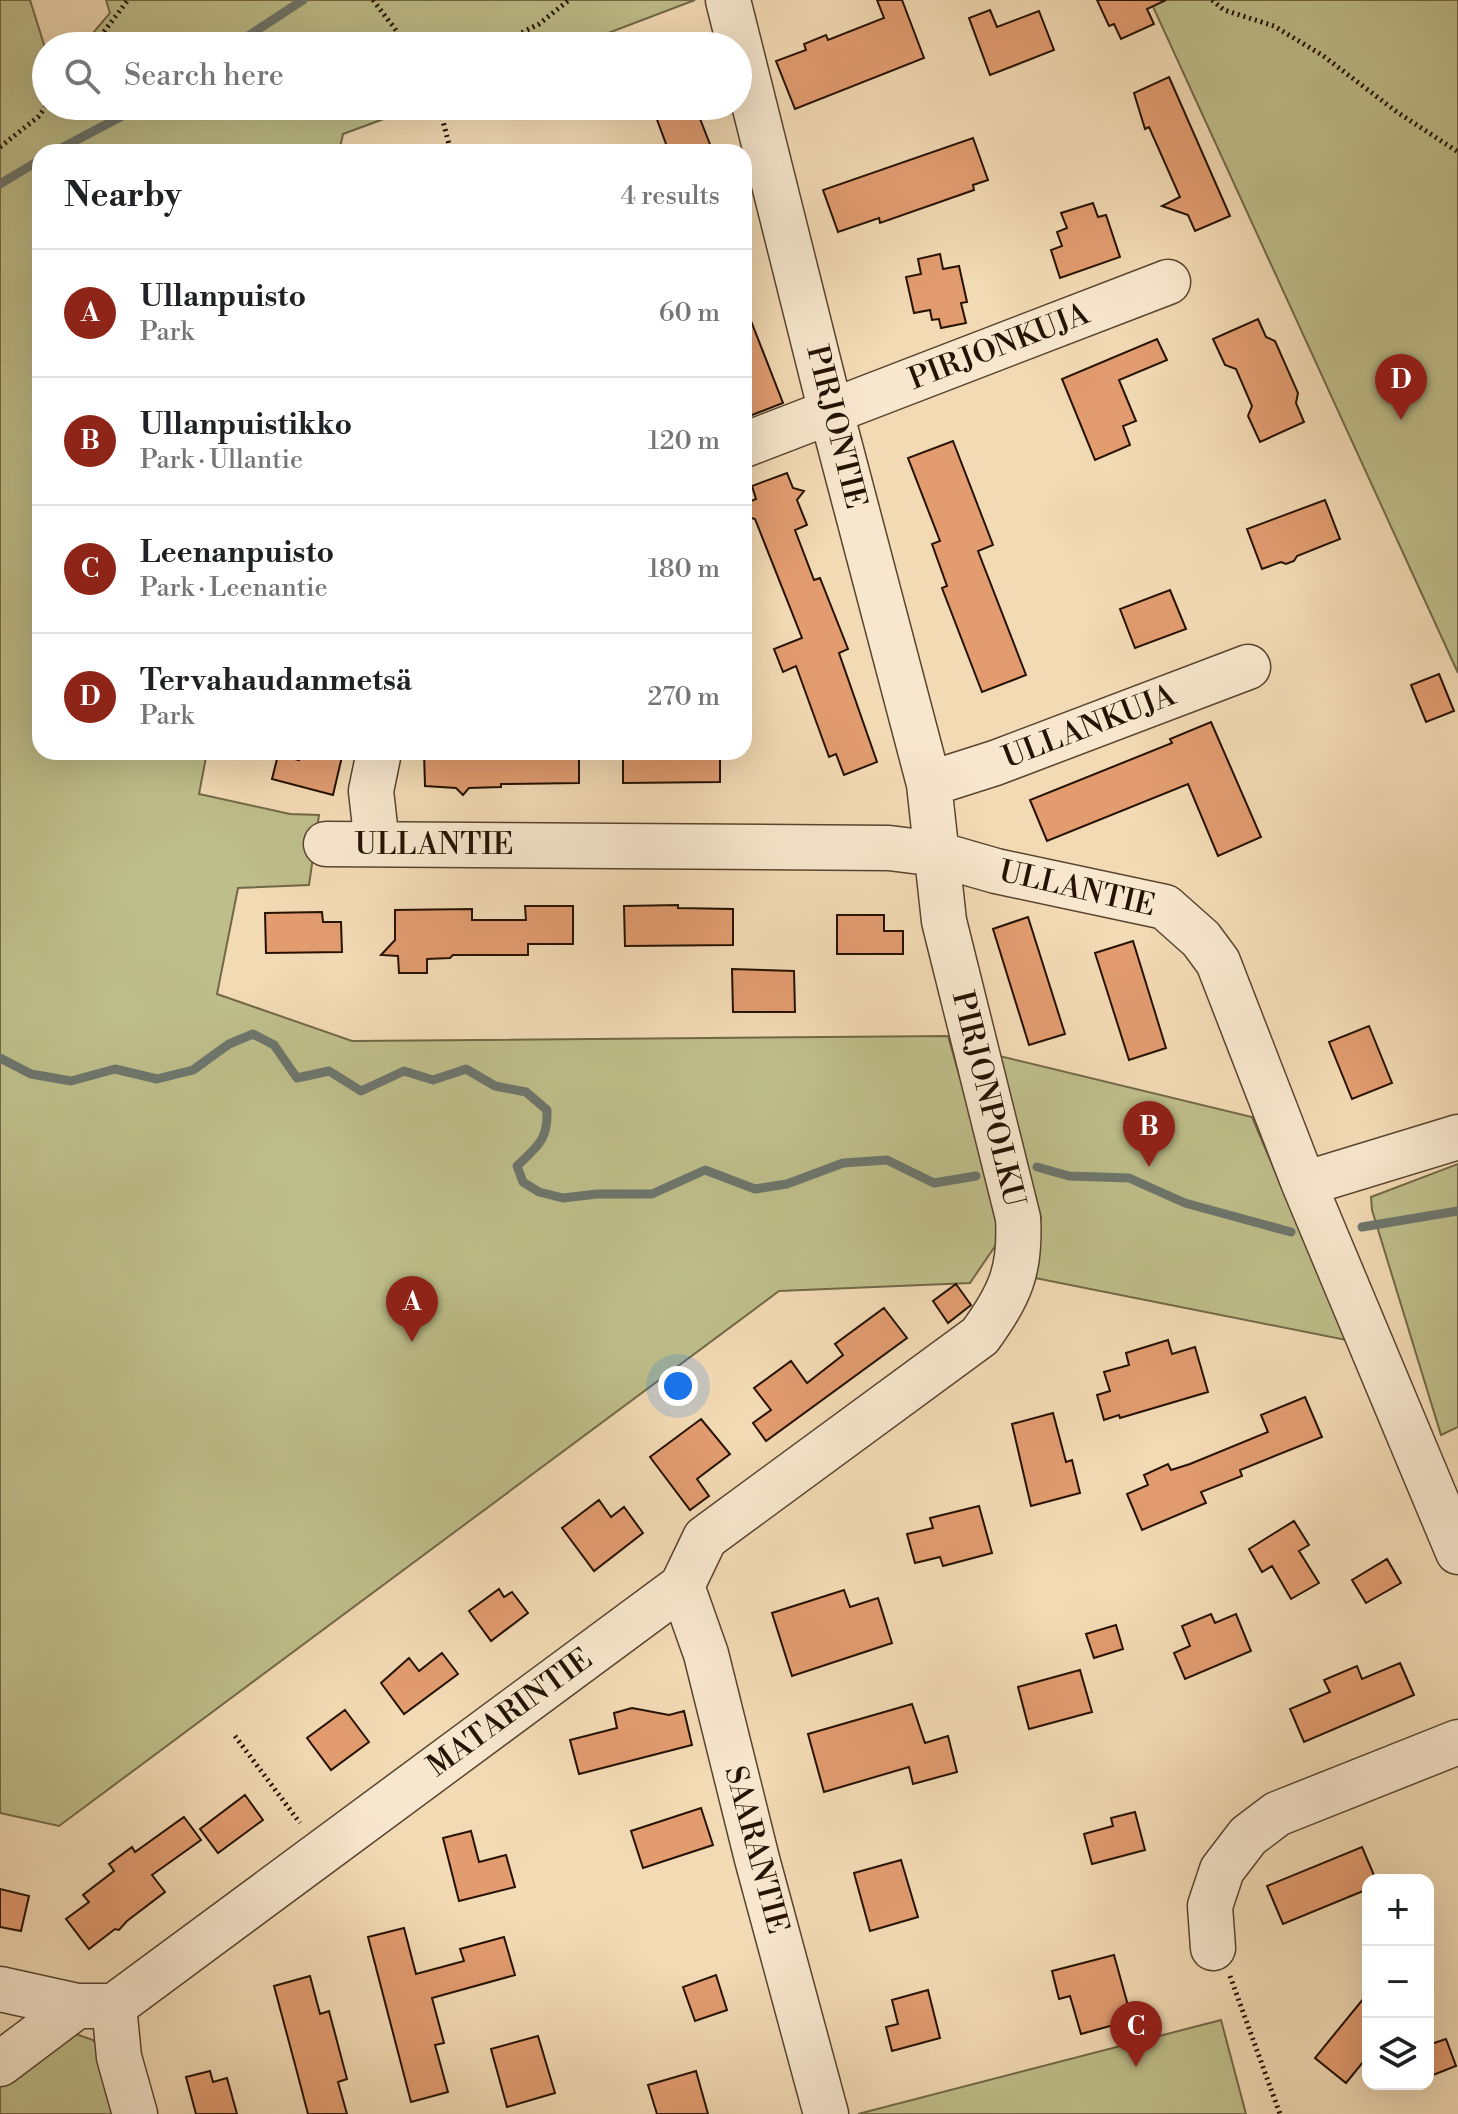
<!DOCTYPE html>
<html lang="en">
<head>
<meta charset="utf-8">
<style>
	body { margin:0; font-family:"Libre Bodoni",serif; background:#f2f2f2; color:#202124 }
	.controls { position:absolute; right:24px; bottom:24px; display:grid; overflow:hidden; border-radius:16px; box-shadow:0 8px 32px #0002 }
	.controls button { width:72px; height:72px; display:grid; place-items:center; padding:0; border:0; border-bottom:2px solid #e0e0e0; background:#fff; color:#202124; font:40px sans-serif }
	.you { position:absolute; left:678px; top:1386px; width:28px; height:28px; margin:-20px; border:6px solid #fff; border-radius:50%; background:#1a73e8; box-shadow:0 0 0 12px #1a73e833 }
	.badge { display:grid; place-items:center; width:52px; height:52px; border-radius:50%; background:#8f2418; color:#fff; font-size:26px; font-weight:700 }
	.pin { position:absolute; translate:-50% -66px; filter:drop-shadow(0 2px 4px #0008) }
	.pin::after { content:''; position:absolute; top:42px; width:28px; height:24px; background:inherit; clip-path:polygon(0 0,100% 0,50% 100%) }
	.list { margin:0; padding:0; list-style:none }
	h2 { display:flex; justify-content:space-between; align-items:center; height:104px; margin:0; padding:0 32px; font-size:34px }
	h2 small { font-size:26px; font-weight:400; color:#757577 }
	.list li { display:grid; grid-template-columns:52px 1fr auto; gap:24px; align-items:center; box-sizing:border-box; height:128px; padding:0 32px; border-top:2px solid #e0e0e0 }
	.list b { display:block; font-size:30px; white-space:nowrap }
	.list p { margin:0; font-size:26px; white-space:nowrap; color:#757577 }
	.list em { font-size:26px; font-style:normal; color:#757577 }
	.icon { flex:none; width:44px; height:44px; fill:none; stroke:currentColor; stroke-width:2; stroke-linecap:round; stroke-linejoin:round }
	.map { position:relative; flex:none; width:1458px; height:2114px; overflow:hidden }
	.search { position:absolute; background:#fff; box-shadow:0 8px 32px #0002; left:32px; top:32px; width:720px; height:88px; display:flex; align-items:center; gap:20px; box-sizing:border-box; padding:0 28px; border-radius:44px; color:#757577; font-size:30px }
	.panel { position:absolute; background:#fff; box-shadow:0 8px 32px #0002; left:32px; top:144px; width:720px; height:616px; border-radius:24px }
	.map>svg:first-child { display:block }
</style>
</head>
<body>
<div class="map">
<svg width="1458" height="2114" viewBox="0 0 1458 2114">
	<rect width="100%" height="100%" fill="#f2dab4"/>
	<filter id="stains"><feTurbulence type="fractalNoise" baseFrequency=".0025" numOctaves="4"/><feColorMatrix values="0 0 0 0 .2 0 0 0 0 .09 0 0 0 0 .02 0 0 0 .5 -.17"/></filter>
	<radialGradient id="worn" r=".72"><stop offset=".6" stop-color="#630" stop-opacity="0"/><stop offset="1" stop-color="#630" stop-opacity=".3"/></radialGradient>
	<!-- green -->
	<path fill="#bebe8a" stroke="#726846" stroke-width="2" d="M 0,0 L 30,0 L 46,51 L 46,106 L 419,106 L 343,134 L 339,152 L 40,152 L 40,752 L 207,752 L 199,794 L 290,814 L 319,815 L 309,885 L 238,888 L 217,994 L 352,1041 L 948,1036 L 1004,1233 L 970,1283 L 779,1291 L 59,1826 L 0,1813 Z
		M 106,0 L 695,0 L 574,46 L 82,46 L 110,13 Z
		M 1150,0 L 1458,0 L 1458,673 Z
		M 991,1054 L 1252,1117 L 1346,1340 L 1030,1277 L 1041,1217 Z
		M 1458,1164 L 1458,1427 L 1441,1435 L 1372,1210 L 1371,1197 Z
		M 1221,2020 L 1246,2114 L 858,2114 Z
		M 70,2032 L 93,2040 L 105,2056 L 119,2114 L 0,2114 L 0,2086 Z"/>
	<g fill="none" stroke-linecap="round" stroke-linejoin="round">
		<!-- stream -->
		<path stroke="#6d766c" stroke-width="9" d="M 233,46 L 303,0
			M 54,152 L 141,106
			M 0,184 L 40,160
			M 0,1058 L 31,1074 L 71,1081 L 115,1069 L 157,1079 L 193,1070 L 229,1044 L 253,1034 L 274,1045 L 297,1078 L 329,1071 L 361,1091 L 404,1071 L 433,1080 L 466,1069 L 495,1086 L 526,1092 L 547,1110 C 548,1140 538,1146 517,1166 L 523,1182 L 539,1192 L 563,1198 L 597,1194 L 652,1194 L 705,1170 L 755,1189 L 787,1184 L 843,1163 L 887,1160 L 934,1183 L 976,1176
			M 1037,1167 L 1069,1176 L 1129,1178 L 1185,1203 L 1291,1232
			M 1362,1227 L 1458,1211"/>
	</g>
	<!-- building -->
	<path fill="#e29c70" stroke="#261201" stroke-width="2" d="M 877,0 L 902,0 L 924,58 L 795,109 L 776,61 L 806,50 L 804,44 L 826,35 L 828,40 L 884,18 Z
		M 1097,0 L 1166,0 L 1147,9 L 1154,24 L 1121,39 L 1114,24 L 1109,26 Z
		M 990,10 L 997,27 L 1039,11 L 1054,50 L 990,75 L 969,18 Z
		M 1169,77 L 1230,216 L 1195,231 L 1188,215 L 1162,206 L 1180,197 L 1149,127 L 1145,129 L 1134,93 Z
		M 652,106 L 695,106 L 713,152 L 669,152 Z
		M 973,138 L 988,180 L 973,185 L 974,190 L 880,223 L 879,218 L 838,232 L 823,190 Z
		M 1093,203 L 1098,217 L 1106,215 L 1120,257 L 1060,278 L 1051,250 L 1062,246 L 1057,232 L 1067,228 L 1061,213 Z
		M 940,254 L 943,269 L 959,266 L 967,302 L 961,303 L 966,323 L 941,328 L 939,319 L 932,320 L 930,310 L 914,313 L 906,277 L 921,274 L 918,259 Z
		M 746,308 L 783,403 L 744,418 L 744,309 Z
		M 1258,319 L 1266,337 L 1275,341 L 1298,393 L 1296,403 L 1304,422 L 1260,442 L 1248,416 L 1252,406 L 1236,369 L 1225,365 L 1213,339 Z
		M 1157,339 L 1167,360 L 1119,380 L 1136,421 L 1123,426 L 1130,445 L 1095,460 L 1062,379 Z
		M 953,441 L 993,545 L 978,551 L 1026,675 L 982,692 L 942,588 L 947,586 L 932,544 L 940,541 L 908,458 Z
		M 787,473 L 793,488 L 804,491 L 797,500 L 807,525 L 795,530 L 814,580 L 820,578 L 848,649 L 839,653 L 877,762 L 844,775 L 836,754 L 829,757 L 796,666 L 783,672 L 774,649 L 802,638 L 755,519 L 744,516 L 744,504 L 756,499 L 752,486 Z
		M 1325,500 L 1340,539 L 1297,556 L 1294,561 L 1286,564 L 1281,562 L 1262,569 L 1247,529 Z
		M 1170,590 L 1186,629 L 1135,648 L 1120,609 Z
		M 1439,674 L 1454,711 L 1426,722 L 1411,685 Z
		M 1211,722 L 1261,837 L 1218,856 L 1188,784 L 1047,841 L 1030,800 L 1172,743 L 1170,739 Z
		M 301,752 L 343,752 L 333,795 L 272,779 L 278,755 L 299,760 Z
		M 424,752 L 579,752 L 579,783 L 501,784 L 501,787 L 469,788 L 463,795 L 456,788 L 425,786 Z
		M 623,752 L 720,752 L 720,782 L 623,783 Z
		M 678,905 L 678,908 L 733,909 L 733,945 L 625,946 L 624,906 Z
		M 525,906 L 573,906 L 573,944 L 528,944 L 528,955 L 453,955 L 450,958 L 427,959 L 427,973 L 399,973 L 398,956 L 381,955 L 395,940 L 395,910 L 472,909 L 472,920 L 526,920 Z
		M 322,912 L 323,922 L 341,922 L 342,952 L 266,953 L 265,913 Z
		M 837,915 L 884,915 L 884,931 L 903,931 L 903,954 L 837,954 Z
		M 1028,917 L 1065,1034 L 1029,1045 L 993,929 Z
		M 1133,941 L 1166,1048 L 1129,1060 L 1095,953 Z
		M 732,969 L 794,971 L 795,1012 L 733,1012 Z
		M 1369,1026 L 1392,1083 L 1352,1099 L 1329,1042 Z
		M 956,1284 L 971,1305 L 948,1323 L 933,1301 Z
		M 884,1308 L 907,1338 L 766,1441 L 753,1423 L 771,1410 L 754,1388 L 791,1361 L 807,1383 L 843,1355 L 835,1344 Z
		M 1168,1340 L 1172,1354 L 1195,1347 L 1208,1392 L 1120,1418 L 1119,1415 L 1104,1420 L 1097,1395 L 1110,1391 L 1104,1372 L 1129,1365 L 1126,1353 Z
		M 1305,1397 L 1322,1437 L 1240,1470 L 1242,1476 L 1201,1492 L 1206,1503 L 1142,1530 L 1127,1494 L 1148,1485 L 1144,1475 L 1168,1464 L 1171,1470 L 1190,1464 L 1268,1432 L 1261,1415 Z
		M 1053,1413 L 1066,1462 L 1072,1460 L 1080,1493 L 1031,1506 L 1012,1424 Z
		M 701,1419 L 730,1454 L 697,1479 L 709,1496 L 690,1510 L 650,1457 Z
		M 599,1500 L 611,1517 L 624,1507 L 643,1533 L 594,1571 L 562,1528 Z
		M 979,1506 L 992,1553 L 943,1566 L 940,1557 L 915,1563 L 907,1534 L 933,1528 L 930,1518 Z
		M 1294,1521 L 1309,1545 L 1299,1551 L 1319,1583 L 1291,1599 L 1272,1566 L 1262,1572 L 1249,1549 Z
		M 1387,1559 L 1401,1583 L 1366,1603 L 1352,1580 Z
		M 499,1589 L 504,1597 L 512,1592 L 528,1613 L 491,1641 L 469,1611 Z
		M 844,1590 L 850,1607 L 878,1598 L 892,1643 L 792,1676 L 772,1613 Z
		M 1211,1614 L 1215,1623 L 1236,1614 L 1251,1651 L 1185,1679 L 1174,1653 L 1190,1646 L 1182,1626 Z
		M 1116,1625 L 1123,1649 L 1094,1658 L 1086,1634 Z
		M 442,1653 L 458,1674 L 404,1714 L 381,1683 L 409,1658 L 419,1671 Z
		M 1400,1663 L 1414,1695 L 1304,1742 L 1290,1709 L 1330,1692 L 1324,1680 L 1357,1666 L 1362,1679 Z
		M 1080,1670 L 1092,1712 L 1029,1729 L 1018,1687 Z
		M 912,1704 L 925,1743 L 948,1736 L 957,1772 L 913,1784 L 909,1767 L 824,1792 L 808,1734 Z
		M 632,1708 L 669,1715 L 684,1711 L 692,1745 L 579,1774 L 570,1740 L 617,1728 L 614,1713 Z
		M 345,1710 L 369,1742 L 331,1770 L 307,1738 Z
		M 245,1795 L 263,1820 L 218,1853 L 200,1829 Z
		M 701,1808 L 713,1845 L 643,1868 L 631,1831 Z
		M 1135,1812 L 1145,1850 L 1092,1864 L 1084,1834 L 1113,1826 L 1111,1818 Z
		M 184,1817 L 201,1840 L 152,1875 L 165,1892 L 127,1921 L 119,1930 L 115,1929 L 89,1949 L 66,1919 L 89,1902 L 83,1895 L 114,1871 L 109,1864 L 132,1847 L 135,1852 Z
		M 471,1831 L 479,1862 L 506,1855 L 515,1887 L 459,1901 L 443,1838 Z
		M 1362,1847 L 1376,1880 L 1368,1880 L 1368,1889 L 1283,1924 L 1267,1886 Z
		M 901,1860 L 918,1917 L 870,1931 L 854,1873 Z
		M 0,1889 L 29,1896 L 21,1931 L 0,1927 Z
		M 404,1928 L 416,1974 L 464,1961 L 460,1949 L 504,1937 L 515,1975 L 432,1998 L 444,2043 L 435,2045 L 448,2092 L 411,2102 L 368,1937 Z
		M 1114,1955 L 1132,2020 L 1081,2034 L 1070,1996 L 1059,1999 L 1052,1971 Z
		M 716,1975 L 727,2010 L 695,2021 L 683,1987 Z
		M 310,1976 L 320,2014 L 329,2011 L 347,2079 L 338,2082 L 347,2114 L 308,2114 L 297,2072 L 274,1986 Z
		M 928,1990 L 940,2038 L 892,2051 L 886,2027 L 898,2024 L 892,2000 Z
		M 1368,1993 L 1368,2056 L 1346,2083 L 1315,2058 Z
		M 538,2036 L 555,2093 L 507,2107 L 491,2049 Z
		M 1446,2039 L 1456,2066 L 1428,2077 L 1428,2045 Z
		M 210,2071 L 213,2082 L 227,2078 L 237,2114 L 196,2114 L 186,2077 Z
		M 696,2071 L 708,2114 L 657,2114 L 648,2085 Z"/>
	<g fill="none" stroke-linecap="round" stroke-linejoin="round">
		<defs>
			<path id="minor" d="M 744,445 L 1168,282
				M 929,784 L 995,763 L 1248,667
				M 326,844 L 889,848 L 937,854 L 996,871 L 1165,907 L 1201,939 L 1218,962 L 1304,1184 L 1458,1552
				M 377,844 L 371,791 L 379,752
				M 1304,1184 L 1458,1137
				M 682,1586 L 706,1654 L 757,1859 L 826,2114
				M 1213,1948 L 1210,1906 L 1222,1870 L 1248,1836 L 1277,1814 L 1458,1742
				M 0,1989 L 77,2006 L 114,2006 L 682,1586 L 705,1538 L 980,1336 C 1010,1295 1021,1270 1018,1218 L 944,921 L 929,784 L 831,412 L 728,0
				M 114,2006 L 119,2057 L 135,2114
				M 0,2064 L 77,2006"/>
		</defs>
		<!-- minor casing -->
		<use href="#minor" stroke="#59442e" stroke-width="47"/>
		<!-- path -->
		<path stroke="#261201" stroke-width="5" stroke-dasharray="2 4" stroke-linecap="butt" d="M 373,0 L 408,46
			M 1212,0 L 1224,10 L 1274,26 L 1322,55 L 1397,112 L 1458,152
			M 93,46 L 128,0
			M 495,46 L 539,24 L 569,0
			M 439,106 L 451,152
			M 0,147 L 38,117 L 46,106
			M 235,1736 L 300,1823
			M 1230,1976 L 1280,2114"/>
		<!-- minor -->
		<use href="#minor" stroke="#f7e7ce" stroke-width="44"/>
	</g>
	<g text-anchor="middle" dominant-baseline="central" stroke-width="7" stroke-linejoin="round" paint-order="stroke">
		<!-- street labels -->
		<g font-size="30" fill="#261201" stroke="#f7e7ce">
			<text transform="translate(999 347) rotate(-21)">PIRJONKUJA</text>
			<text transform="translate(836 427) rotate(76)">PIRJONTIE</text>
			<text transform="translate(1089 727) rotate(-21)">ULLANKUJA</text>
			<text x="434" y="845">ULLANTIE</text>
			<text transform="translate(1077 889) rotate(13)">ULLANTIE</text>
			<text transform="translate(988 1099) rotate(76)">PIRJONPOLKU</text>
			<text transform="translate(510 1713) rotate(-36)">MATARINTIE</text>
			<text transform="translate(756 1850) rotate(75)">SAARANTIE</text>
		</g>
	</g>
	<rect width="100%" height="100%" filter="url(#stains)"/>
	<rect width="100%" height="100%" fill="url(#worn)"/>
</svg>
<div class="controls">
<button>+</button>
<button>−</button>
<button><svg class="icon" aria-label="layers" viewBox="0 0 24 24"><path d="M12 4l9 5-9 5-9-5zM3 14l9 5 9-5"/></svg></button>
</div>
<div class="you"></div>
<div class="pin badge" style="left:412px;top:1342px">A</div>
<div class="pin badge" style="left:1149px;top:1167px">B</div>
<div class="pin badge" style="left:1136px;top:2067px">C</div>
<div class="pin badge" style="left:1401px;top:420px">D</div>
<div class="search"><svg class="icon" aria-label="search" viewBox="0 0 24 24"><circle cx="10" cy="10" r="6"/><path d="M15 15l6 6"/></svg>Search here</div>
<section class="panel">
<h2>Nearby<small>4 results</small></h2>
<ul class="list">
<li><span class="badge">A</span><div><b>Ullanpuisto</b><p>Park</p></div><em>60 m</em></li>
<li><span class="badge">B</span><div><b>Ullanpuistikko</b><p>Park · Ullantie</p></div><em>120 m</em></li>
<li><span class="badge">C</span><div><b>Leenanpuisto</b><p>Park · Leenantie</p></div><em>180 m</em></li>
<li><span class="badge">D</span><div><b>Tervahaudanmetsä</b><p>Park</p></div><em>270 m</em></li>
</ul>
</section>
</div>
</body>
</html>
